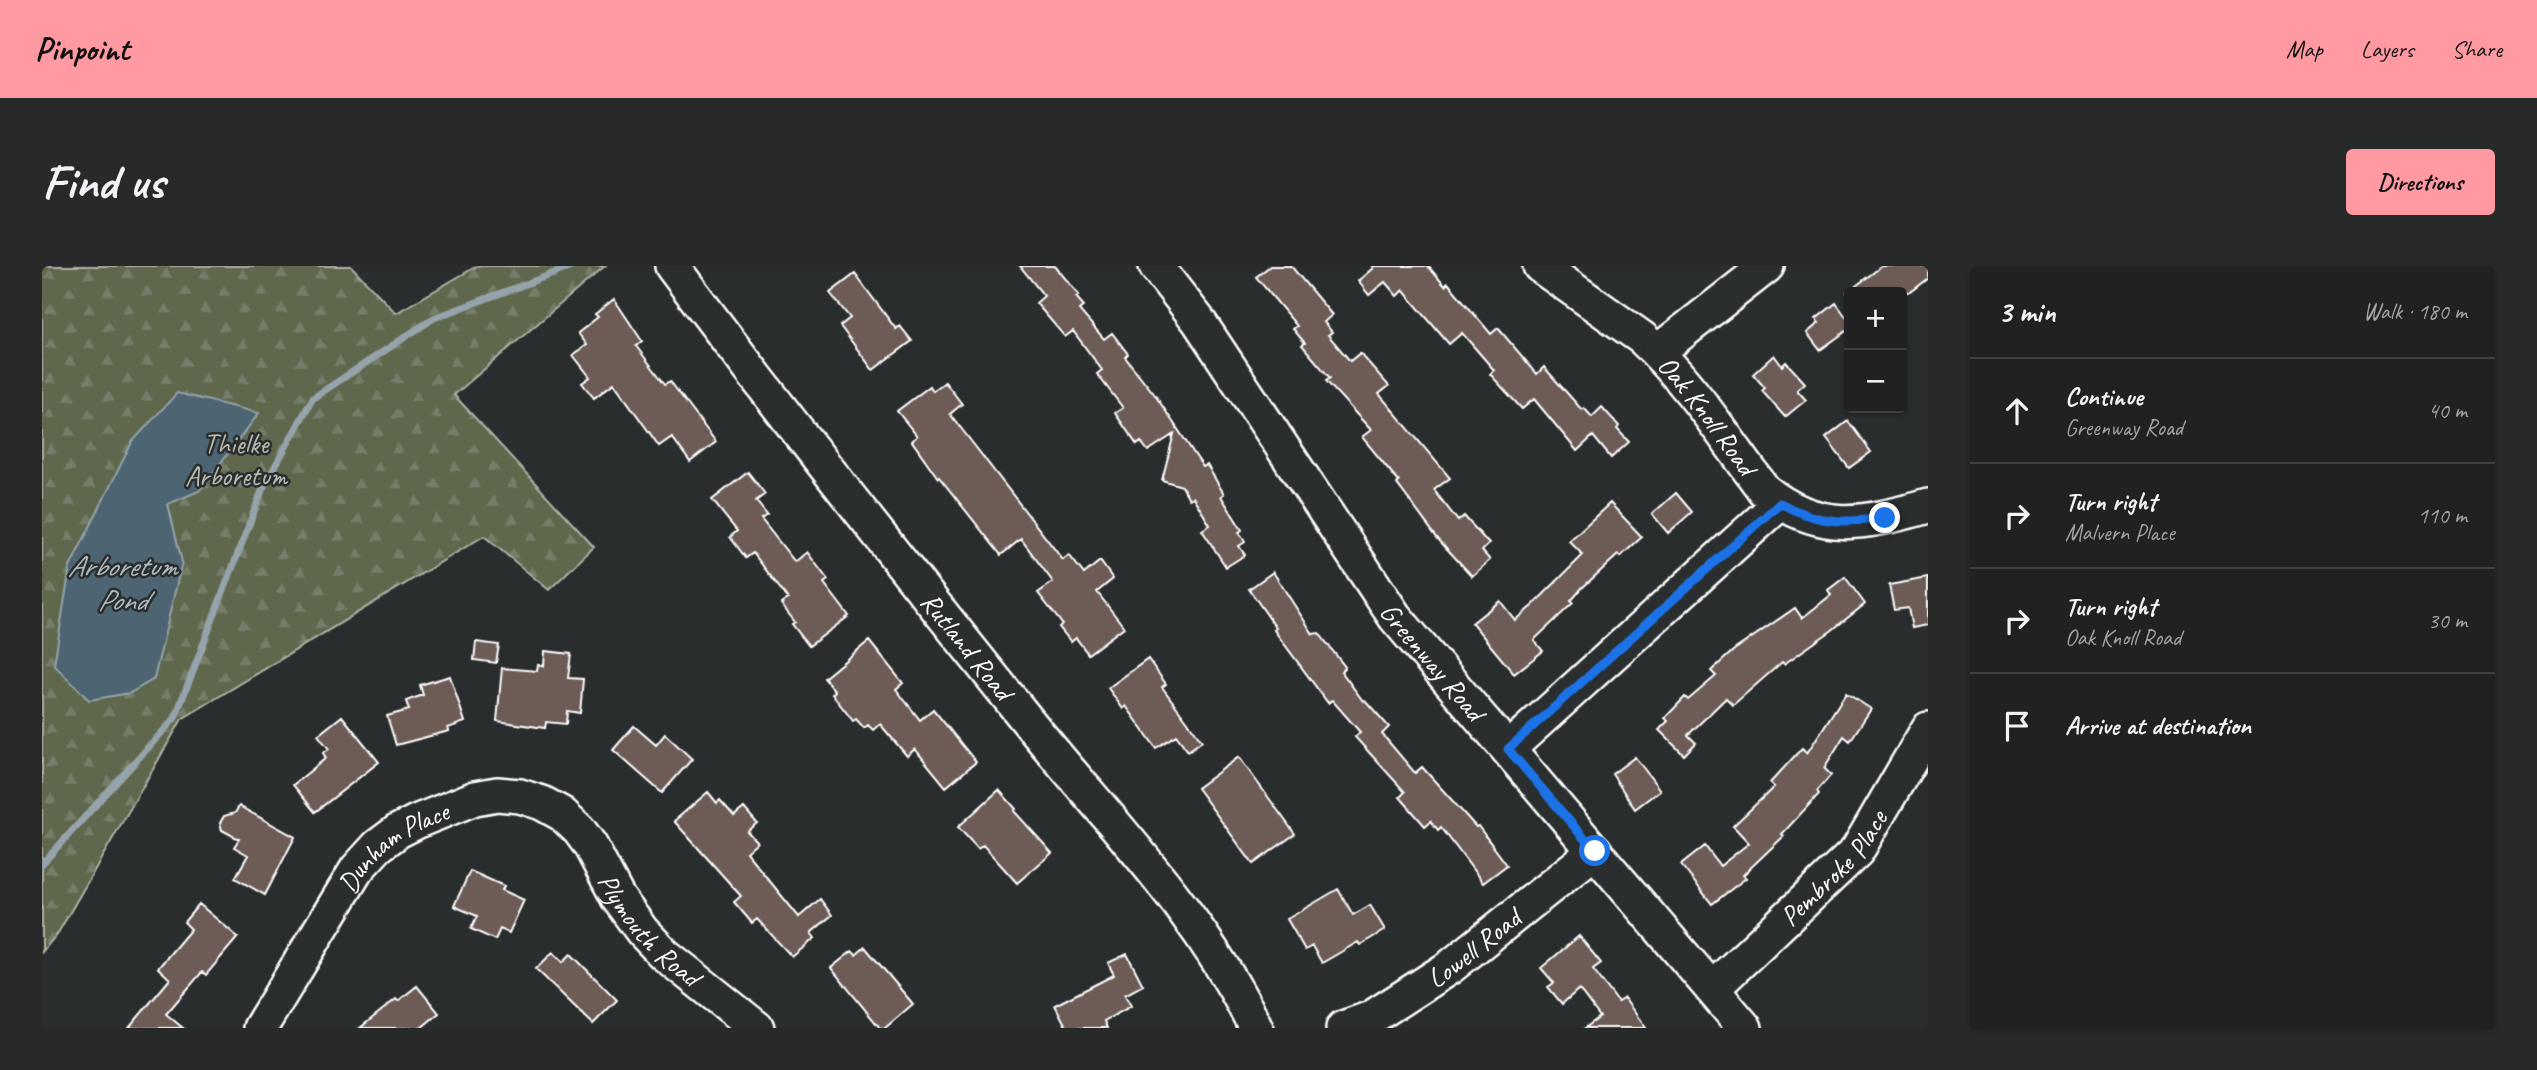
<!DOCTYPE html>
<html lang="en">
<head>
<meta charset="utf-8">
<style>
	body { margin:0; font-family:Caveat,sans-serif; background:#282a2a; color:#f1f3f6 }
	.controls { position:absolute; right:21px; top:21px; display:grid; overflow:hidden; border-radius:7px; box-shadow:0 2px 5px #0004 }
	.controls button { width:63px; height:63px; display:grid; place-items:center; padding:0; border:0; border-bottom:2px solid #3d3f40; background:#202222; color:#f1f3f6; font:35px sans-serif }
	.stop { position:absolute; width:21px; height:21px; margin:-16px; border:5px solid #1a73e8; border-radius:50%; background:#fff }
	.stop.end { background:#1a73e8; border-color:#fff; box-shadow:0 2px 7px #0008 }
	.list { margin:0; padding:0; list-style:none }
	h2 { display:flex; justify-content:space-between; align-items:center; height:91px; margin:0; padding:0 28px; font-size:30px }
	h2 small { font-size:23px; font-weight:400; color:#a2a4a5 }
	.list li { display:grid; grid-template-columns:46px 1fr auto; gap:21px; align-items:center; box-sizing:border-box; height:105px; padding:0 28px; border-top:2px solid #3d3f40 }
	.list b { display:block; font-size:26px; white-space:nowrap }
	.list p { margin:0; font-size:23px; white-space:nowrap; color:#a2a4a5 }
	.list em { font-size:23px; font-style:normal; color:#a2a4a5 }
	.icon { flex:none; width:38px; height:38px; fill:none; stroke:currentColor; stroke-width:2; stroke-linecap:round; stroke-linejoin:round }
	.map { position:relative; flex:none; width:1886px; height:762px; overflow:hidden; border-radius:7px }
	header { display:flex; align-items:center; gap:42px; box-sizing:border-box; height:98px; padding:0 35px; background:#ff9aa2; color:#111 }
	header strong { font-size:33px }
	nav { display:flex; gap:38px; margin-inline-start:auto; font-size:24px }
	.intro { display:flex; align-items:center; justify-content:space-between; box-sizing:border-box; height:168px; padding:0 42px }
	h1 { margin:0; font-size:49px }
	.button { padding:18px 32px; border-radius:7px; background:#ff9aa2; color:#111; font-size:24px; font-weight:700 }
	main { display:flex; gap:42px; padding:0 42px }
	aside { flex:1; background:#202222; border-radius:7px; box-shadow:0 2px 5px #0004 }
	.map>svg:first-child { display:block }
</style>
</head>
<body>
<header>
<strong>Pinpoint</strong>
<nav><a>Map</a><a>Layers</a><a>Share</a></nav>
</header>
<div class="intro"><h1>Find us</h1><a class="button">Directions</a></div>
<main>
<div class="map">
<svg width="1886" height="762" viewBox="0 0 1886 762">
	<defs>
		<pattern id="forest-firs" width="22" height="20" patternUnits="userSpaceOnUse" patternTransform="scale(1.75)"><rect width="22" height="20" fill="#5e674e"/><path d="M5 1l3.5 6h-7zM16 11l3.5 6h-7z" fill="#767e69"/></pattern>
	</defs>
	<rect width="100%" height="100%" fill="#2a2d2e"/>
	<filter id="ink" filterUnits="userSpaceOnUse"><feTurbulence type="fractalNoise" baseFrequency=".0143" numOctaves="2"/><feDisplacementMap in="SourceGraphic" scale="14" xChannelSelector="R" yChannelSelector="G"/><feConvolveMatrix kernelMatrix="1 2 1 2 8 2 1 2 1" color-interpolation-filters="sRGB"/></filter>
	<g filter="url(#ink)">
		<!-- forest -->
		<path fill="url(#forest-firs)" stroke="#aeb3a6" stroke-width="2" d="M 0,0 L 309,0 L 354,47 L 435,0 L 563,0 L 412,129 L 552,281 L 507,324 L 442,270 L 140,453 L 16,667 L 0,686 Z"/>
		<!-- water -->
		<path fill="#4e6572" stroke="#95a3aa" stroke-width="2" d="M 135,127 L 217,147 L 157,225 L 126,238 L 140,296 L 112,413 L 88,427 L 47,434 L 12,399 L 28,301 L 90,176 Z"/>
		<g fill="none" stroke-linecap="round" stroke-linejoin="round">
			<!-- stream -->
			<path stroke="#95a3aa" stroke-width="7" d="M 0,598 L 133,452 L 221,222 L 271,132 L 392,52 L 532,0"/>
		</g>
		<!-- building -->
		<path fill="#6d5b57" stroke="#fff" stroke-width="2" d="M 978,0 L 1013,0 L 1037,29 L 1034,31 L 1042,40 L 1037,44 L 1062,73 L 1070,67 L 1086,88 L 1083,91 L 1113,129 L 1161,201 L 1165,199 L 1182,228 L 1179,230 L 1200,264 L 1197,266 L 1203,276 L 1197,280 L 1203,289 L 1184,301 L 1160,264 L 1168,259 L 1151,231 L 1147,233 L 1140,220 L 1120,214 L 1132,168 L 1106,185 L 1099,176 L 1095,179 L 1073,147 L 1081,142 L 1055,108 L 1060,104 L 1031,65 L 1023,71 L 994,37 L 1002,30 Z
			M 1228,0 L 1249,0 L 1290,49 L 1282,56 L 1290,66 L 1286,69 L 1308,95 L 1318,87 L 1347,120 L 1337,128 L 1408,212 L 1392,224 L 1416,255 L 1422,250 L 1447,278 L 1440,285 L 1448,294 L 1430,310 L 1396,273 L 1355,218 L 1357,216 L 1320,171 L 1329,164 L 1284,115 L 1288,112 L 1260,79 L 1263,77 L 1251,63 L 1255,60 L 1214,11 Z
			M 1330,0 L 1386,0 L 1403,20 L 1406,17 L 1449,68 L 1456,62 L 1495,108 L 1502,101 L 1540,144 L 1542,142 L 1550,151 L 1560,141 L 1577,160 L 1575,163 L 1587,176 L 1569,192 L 1551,170 L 1535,185 L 1492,133 L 1480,143 L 1448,108 L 1452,104 L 1420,67 L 1407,78 L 1361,24 L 1355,30 L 1343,16 L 1327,29 L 1316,15 L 1331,2 Z
			M 1840,0 L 1886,0 L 1886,12 L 1868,26 L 1806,26 Z
			M 813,8 L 854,63 L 858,60 L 870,75 L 831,104 L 798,60 L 808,52 L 788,27 Z
			M 572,33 L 600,75 L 594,80 L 623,118 L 628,115 L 674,176 L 648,196 L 630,171 L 617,180 L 572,117 L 552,132 L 540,117 L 548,111 L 531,89 L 545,79 L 536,67 L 556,51 L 553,48 Z
			M 1794,37 L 1807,55 L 1807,63 L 1778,84 L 1765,67 L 1777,57 L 1774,53 Z
			M 1732,89 L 1740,100 L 1744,96 L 1763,117 L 1755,124 L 1764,134 L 1743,151 L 1720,125 L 1723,122 L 1711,108 Z
			M 903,116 L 920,138 L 908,148 L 1021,294 L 1027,289 L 1042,308 L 1058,295 L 1071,313 L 1055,326 L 1082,361 L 1046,388 L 1034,372 L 1029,376 L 1017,361 L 1020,358 L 996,327 L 1011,316 L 979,273 L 959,289 L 897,211 L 896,212 L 870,175 L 875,170 L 855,145 L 888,120 L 891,125 Z
			M 1806,155 L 1829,186 L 1807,202 L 1784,172 Z
			M 706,206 L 723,228 L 714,235 L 725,249 L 719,253 L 753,296 L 765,286 L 786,314 L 782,317 L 807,350 L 767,380 L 750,358 L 753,356 L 739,338 L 746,333 L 711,287 L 704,292 L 688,271 L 695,265 L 670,234 Z
			M 1634,227 L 1650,246 L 1626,267 L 1610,248 Z
			M 1568,237 L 1600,271 L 1578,291 L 1576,289 L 1540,322 L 1529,335 L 1531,337 L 1492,374 L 1501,385 L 1472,408 L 1430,357 L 1458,335 L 1473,354 L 1490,340 L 1541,289 L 1527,275 Z
			M 1231,306 L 1271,368 L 1277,367 L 1303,401 L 1299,405 L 1321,435 L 1323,434 L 1347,461 L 1340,468 L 1373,507 L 1380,501 L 1434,561 L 1436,560 L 1465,599 L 1441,617 L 1399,561 L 1396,564 L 1389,555 L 1383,560 L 1358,531 L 1363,526 L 1313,471 L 1318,466 L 1290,434 L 1286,437 L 1232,364 L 1234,362 L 1207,323 Z
			M 1803,311 L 1823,338 L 1789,365 L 1742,398 L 1740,396 L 1691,439 L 1684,432 L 1646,469 L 1654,477 L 1642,489 L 1617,464 L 1626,455 L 1623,452 L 1643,431 L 1646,434 L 1674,410 L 1669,405 L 1692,384 L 1753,342 L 1760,352 L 1789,329 L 1786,324 Z
			M 1886,312 L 1886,359 L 1870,362 L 1866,342 L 1852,344 L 1847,319 Z
			M 827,375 L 861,417 L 854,423 L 878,454 L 891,443 L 934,496 L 904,521 L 873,483 L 865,490 L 838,458 L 831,464 L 826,459 L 822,462 L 814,453 L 811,455 L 790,428 L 793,425 L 782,412 Z
			M 434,376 L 457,379 L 454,397 L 432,394 Z
			M 503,385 L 529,388 L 526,412 L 541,413 L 538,447 L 525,445 L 524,458 L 504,456 L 503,462 L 455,455 L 460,402 L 495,405 L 496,399 L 502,400 Z
			M 1106,393 L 1124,418 L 1120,421 L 1160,475 L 1146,485 L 1134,469 L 1114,482 L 1084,440 L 1081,443 L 1066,422 Z
			M 408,410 L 423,456 L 406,462 L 407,465 L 354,479 L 345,450 L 367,444 L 364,435 L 381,429 L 378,419 Z
			M 1804,427 L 1829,443 L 1808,475 L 1802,470 L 1782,502 L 1789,509 L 1775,525 L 1777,528 L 1740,568 L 1742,570 L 1701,609 L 1704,612 L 1670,638 L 1639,599 L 1663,580 L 1678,600 L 1707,577 L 1691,560 L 1732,521 L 1728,517 L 1760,482 L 1765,487 Z
			M 300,450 L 337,496 L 273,546 L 251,519 L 284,492 L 281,487 L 287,483 L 276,469 Z
			M 592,460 L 614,479 L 623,468 L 650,493 L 620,527 L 571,484 Z
			M 1197,491 L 1253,568 L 1211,598 L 1155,522 Z
			M 1593,491 L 1618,524 L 1593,543 L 1570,508 Z
			M 957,524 L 974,543 L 972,545 L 1010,587 L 975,617 L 941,579 L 936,583 L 916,561 Z
			M 666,526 L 675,537 L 678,534 L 692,550 L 702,542 L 715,557 L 705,565 L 715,576 L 704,586 L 757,651 L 778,633 L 790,649 L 769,667 L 773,672 L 750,691 L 715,653 L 710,657 L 692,636 L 699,630 L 632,555 Z
			M 197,540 L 253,571 L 223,629 L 193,612 L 206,589 L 192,581 L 197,573 L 180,564 L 178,557 L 182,550 L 193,547 Z
			M 428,605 L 462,620 L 460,624 L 482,634 L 467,667 L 458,663 L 453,674 L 429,663 L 435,650 L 412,640 Z
			M 1296,623 L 1311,649 L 1328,639 L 1343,664 L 1318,679 L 1316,676 L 1280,697 L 1270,680 L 1263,684 L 1245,653 Z
			M 157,638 L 196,671 L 164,709 L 160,706 L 124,748 L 141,762 L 87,762 L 128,713 L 116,702 L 149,663 L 142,656 Z
			M 1537,670 L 1559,697 L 1551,703 L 1576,736 L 1582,732 L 1604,762 L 1543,762 L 1558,751 L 1537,723 L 1520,738 L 1506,721 L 1512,717 L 1499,702 Z
			M 823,681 L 871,738 L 843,762 L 838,762 L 789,702 L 810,685 L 814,689 Z
			M 511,686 L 521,696 L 529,688 L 575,734 L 551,758 L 494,703 Z
			M 1085,688 L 1101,719 L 1083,729 L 1089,740 L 1062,755 L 1065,762 L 1025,762 L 1013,739 L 1072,709 L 1066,697 Z
			M 375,720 L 397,747 L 379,762 L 318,762 L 354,733 L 356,735 Z"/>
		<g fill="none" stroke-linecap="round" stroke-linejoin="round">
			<defs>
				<g id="minor">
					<path id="s1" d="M 630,0 C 745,154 864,304 985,454 C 1068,557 1155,641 1214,762"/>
					<path id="s2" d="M 1114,0 L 1156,54 L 1353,351 L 1703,762"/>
					<path id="s3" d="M 1498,0 L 1600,72 C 1647,115 1683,172 1722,224 C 1777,269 1822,258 1886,240"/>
					<path d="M 1615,86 L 1725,0"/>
					<path d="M 1466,483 L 1738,237"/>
					<path id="s4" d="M 1670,723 L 1815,585 L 1886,463"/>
					<path id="s5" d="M 218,762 L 315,603 L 336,580 L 356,565 L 376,555 L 433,532 L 455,528 L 478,530 L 500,537 L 520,548 L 537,564 L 548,579 L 576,632 L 600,665 L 622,688 L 715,762"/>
					<path id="s6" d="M 1301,762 L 1329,752 L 1408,701 L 1553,585"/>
				</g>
			</defs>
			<!-- minor casing -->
			<use href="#minor" stroke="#fff" stroke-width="38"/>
			<!-- minor -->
			<use href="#minor" stroke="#2a2d2e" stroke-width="33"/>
		</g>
	</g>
	<g fill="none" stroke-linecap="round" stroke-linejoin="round" filter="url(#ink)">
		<!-- route -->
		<path stroke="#1a73e8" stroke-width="9" d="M 1553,585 L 1466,483 L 1738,237 C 1776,258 1801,257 1843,252"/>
	</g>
	<g text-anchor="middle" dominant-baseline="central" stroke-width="5" stroke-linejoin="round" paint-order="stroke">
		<!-- street labels -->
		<g font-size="28" fill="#fff" stroke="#2a2d2e">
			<text stroke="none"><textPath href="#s3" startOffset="226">Oak Knoll Road</textPath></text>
			<text stroke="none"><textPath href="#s1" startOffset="481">Rutland Road</textPath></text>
			<text stroke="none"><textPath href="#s2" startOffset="483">Greenway Road</textPath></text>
			<text stroke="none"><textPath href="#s5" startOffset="229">Dunham Place</textPath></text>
			<text stroke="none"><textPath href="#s4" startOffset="172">Pembroke Place</textPath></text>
			<text stroke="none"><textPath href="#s5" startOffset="564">Plymouth Road</textPath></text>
			<text stroke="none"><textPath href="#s6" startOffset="154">Lowell Road</textPath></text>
		</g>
		<!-- park labels -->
		<g font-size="28" fill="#b7bbaf" stroke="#2a2d2e">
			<text x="194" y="177">Thielke<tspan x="194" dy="32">Arboretum</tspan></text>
		</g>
		<!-- water labels -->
		<g font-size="30" font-style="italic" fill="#afbac0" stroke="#2a2d2e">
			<text x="80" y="300">Arboretum<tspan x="80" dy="34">Pond</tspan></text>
		</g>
	</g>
</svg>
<div class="controls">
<button>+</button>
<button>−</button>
</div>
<div class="stop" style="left:1553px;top:585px"></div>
<div class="stop end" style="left:1843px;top:252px"></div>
</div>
<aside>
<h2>3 min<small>Walk · 180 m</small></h2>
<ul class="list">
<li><svg class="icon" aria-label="ahead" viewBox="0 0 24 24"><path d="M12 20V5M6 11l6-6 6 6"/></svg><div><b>Continue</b><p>Greenway Road</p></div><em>40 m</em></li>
<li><svg class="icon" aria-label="right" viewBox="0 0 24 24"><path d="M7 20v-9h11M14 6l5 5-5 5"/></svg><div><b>Turn right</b><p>Malvern Place</p></div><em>110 m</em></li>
<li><svg class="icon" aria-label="right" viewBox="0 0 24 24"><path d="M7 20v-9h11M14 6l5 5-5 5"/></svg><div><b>Turn right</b><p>Oak Knoll Road</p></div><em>30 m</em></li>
<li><svg class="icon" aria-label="arrive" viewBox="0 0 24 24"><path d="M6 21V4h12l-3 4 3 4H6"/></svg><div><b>Arrive at destination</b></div></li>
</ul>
</aside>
</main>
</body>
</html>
